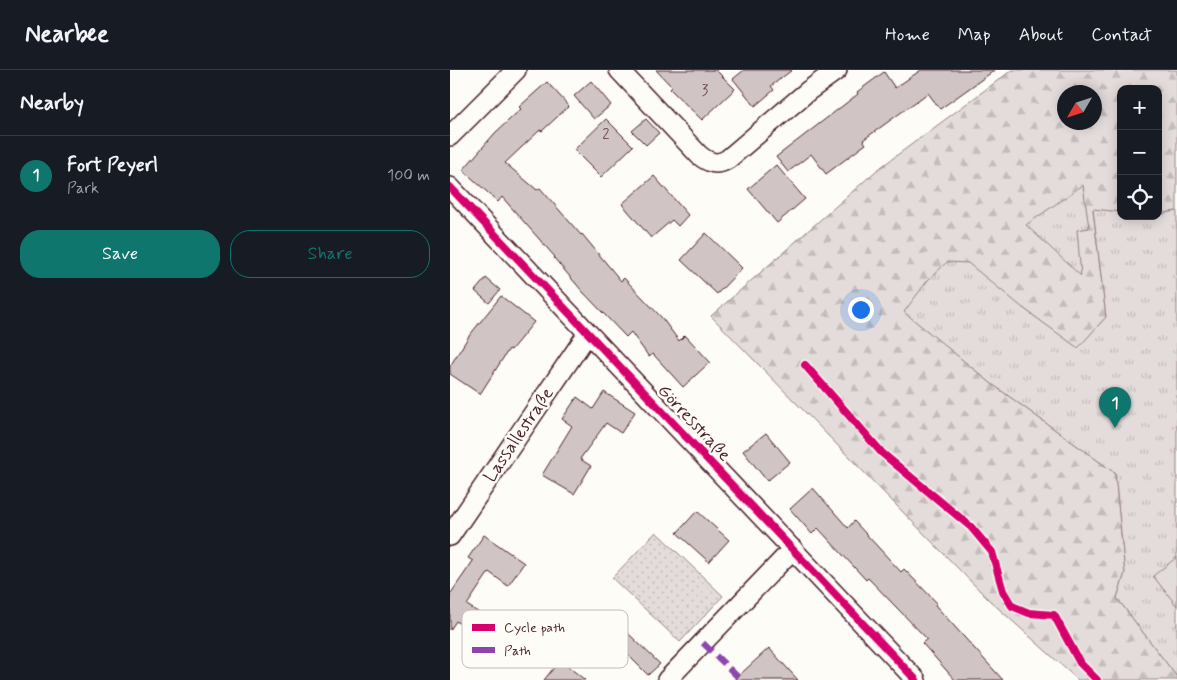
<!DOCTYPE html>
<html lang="en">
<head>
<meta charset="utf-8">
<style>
	body { margin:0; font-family:Mynerve,sans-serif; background:#242831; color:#f1f3f6 }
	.controls { position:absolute; right:15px; top:15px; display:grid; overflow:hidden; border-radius:10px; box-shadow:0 2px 12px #0003 }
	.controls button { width:45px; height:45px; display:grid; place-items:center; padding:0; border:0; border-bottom:1px solid #363941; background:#171b24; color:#f1f3f6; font:25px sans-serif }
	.compass { position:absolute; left:607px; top:15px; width:45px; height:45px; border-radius:50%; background:#171b24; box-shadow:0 2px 12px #0003; rotate:231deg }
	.you { position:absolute; left:410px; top:239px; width:18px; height:18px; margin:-12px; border:4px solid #fff; border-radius:50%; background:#1a73e8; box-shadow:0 0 0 8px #1a73e833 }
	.badge { display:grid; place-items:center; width:32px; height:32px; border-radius:50%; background:#0f766e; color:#fff; font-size:16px; font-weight:700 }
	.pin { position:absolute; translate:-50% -41px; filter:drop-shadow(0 1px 2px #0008) }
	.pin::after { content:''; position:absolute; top:26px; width:18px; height:15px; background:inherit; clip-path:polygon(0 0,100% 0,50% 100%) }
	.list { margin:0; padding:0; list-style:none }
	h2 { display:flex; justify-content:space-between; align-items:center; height:65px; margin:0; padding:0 20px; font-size:21px }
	h2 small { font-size:16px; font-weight:400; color:#9ea1a6 }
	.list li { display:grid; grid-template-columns:32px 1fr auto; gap:15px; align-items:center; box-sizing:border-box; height:80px; padding:0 20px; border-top:1px solid #363941 }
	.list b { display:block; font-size:19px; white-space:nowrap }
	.list p { margin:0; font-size:16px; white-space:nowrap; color:#9ea1a6 }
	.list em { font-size:16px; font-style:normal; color:#9ea1a6 }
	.actions { display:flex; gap:10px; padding:15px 20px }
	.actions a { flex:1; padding:11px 0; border:1px solid #0f766e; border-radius:20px; text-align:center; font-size:18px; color:#0f766e }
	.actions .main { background:#0f766e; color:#fff }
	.icon { flex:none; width:28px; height:28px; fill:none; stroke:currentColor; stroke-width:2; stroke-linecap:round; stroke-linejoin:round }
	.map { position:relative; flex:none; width:727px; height:610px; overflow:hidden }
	header { display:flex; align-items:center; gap:30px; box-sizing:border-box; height:70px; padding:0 25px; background:#171b24; border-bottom:1px solid #363941 }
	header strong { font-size:24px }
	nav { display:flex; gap:28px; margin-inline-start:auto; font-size:18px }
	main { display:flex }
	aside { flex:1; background:#171b24 }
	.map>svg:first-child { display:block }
</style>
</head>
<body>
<header>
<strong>Nearbee</strong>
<nav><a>Home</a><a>Map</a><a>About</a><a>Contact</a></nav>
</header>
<main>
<aside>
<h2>Nearby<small></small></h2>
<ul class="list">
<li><span class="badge">1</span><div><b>Fort Peyerl</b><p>Park</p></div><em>100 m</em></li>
</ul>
<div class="actions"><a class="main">Save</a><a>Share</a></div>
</aside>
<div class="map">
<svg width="727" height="610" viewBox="0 0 727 610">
	<defs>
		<pattern id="grass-dots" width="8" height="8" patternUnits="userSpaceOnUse" patternTransform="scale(1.25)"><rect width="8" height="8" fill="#e3dcda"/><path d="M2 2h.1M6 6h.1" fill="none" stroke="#c4bcbb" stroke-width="1.8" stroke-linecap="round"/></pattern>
		<pattern id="forest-firs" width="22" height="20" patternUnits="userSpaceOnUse" patternTransform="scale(1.25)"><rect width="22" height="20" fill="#e3dcda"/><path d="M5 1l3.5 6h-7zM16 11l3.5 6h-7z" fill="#c4bcbb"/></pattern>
		<pattern id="park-tufts" width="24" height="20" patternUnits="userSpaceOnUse" patternTransform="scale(1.25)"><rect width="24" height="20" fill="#e3dcda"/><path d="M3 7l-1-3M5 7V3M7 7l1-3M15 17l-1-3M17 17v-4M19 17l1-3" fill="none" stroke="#c4bcbb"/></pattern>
	</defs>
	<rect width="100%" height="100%" fill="#fdfcf7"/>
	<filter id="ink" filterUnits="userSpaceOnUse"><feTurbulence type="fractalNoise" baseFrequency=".02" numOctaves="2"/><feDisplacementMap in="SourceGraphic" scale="10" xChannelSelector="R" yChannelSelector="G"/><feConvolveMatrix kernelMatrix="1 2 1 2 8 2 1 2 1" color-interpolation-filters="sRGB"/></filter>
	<g filter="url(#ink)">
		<!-- grass -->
		<path fill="url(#grass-dots)" stroke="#967e82" d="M 206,462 L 273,526 L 230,572 L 162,508 Z"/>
		<!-- forest -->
		<path fill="url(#forest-firs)" stroke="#967e82" fill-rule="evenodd" d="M 562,0 L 727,0 L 727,141 L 708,144 L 708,19 L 671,19 L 671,142 L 643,140 L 656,247 L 628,279 L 573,238 L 455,242 L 542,314 L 665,403 L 675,503 L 667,528 L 727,607 L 727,610 L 628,610 L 538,529 L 261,246 L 427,100 ZM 614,22 L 644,22 L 644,52 L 614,52 Z"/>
		<!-- park -->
		<path fill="url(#park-tufts)" stroke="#967e82" d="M 633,115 L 639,158 L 627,160 L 631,206 L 576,155 Z
			M 643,139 L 671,142 L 671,146 L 708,146 L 708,144 L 727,141 L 727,607 L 667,528 L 675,503 L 665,403 L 542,314 L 454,242 L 478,210 L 497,192 L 518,193 L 573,238 L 628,278 L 656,247 Z"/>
		<!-- pitch -->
		<path fill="#e3dcda" stroke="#967e82" d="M 727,487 L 727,536 L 703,506 Z"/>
		<!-- building -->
		<path fill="#d0c5c4" stroke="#4a1f2b" d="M 206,0 L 266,0 L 285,19 L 252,50 L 220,19 L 222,17 Z
			M 294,0 L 342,0 L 321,16 L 324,20 L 305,36 L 283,9 Z
			M 471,0 L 545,0 L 490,39 L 478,23 L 413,70 L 416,74 L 376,104 L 361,84 L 338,102 L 326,87 L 408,24 L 407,22 L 434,2 L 445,18 Z
			M 141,11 L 161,35 L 144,49 L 124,26 Z
			M 97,12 L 119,36 L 92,61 L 90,60 L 55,93 L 87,120 L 90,118 L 131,165 L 132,164 L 171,211 L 174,208 L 212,248 L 229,271 L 235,265 L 260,292 L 233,317 L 203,284 L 199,287 L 181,262 L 176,267 L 133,222 L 104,188 L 105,187 L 52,127 L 48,132 L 13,100 L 45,63 L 71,39 L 69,37 Z
			M 156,49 L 183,76 L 151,107 L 124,80 Z
			M 196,49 L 209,63 L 196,75 L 182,61 Z
			M 326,95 L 355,129 L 327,153 L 298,119 Z
			M 204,106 L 238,145 L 228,156 L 222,150 L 201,168 L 172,134 Z
			M 256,163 L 292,198 L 267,224 L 231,190 Z
			M 36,208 L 50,220 L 39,233 L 25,221 Z
			M 51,226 L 84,252 L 61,280 L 59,279 L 30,324 L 0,304 L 0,296 L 19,266 Z
			M 154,322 L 185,342 L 171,363 L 156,353 L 130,389 L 141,396 L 124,424 L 92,405 L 122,356 L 112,349 L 127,327 L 143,339 Z
			M 316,363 L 340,392 L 317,411 L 293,381 Z
			M 363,418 L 398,458 L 404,451 L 451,502 L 454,499 L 487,533 L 485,535 L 553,610 L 505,610 L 472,573 L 477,569 L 418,508 L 416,510 L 368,458 L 362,464 L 340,439 Z
			M 247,441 L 279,470 L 259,492 L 227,463 Z
			M 34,465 L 74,493 L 58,516 L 39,502 L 17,535 L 29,543 L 17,559 L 6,551 L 0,560 L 0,523 L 1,523 L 23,491 L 18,488 Z
			M 156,542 L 210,594 L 198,605 L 177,584 L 166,596 L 134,566 Z
			M 319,578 L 348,610 L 284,610 Z
			M 110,590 L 135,610 L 94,610 Z"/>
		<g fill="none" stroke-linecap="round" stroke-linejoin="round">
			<defs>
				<path id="minor" d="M 169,0 L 249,85 C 259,93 267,96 278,89 L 358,21 L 387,0
					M 0,66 L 66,0
					M 0,117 L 466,610
					M 0,466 L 138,263
					M 217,610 L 343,479"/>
			</defs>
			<!-- minor casing -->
			<use href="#minor" stroke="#4a1f2b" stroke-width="22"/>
			<!-- minor -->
			<use href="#minor" stroke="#fdfcf7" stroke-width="19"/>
			<!-- quiet -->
			<path stroke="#8e44ad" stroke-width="6" stroke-dasharray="12 6" stroke-linecap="butt" d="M 253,573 L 291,610"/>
			<defs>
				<path id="cycleway" d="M 0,117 L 466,610
					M 355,295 L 432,383 L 521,457 L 542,482 L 553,521 L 562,536 L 579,543 L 604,545 L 630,593 L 647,610"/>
			</defs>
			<!-- cycleway casing -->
			<use href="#cycleway" stroke="#fdfcf7" stroke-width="11"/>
			<!-- cycleway -->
			<use href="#cycleway" stroke="#d6006c" stroke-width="8"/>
		</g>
	</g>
	<g text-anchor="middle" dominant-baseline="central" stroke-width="5" stroke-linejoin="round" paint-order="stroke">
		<!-- number labels -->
		<g font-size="15" fill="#6c4851">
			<text x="255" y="21">3</text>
			<text x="156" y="65">2</text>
		</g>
		<!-- street labels -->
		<g font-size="18" fill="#4a1f2b" stroke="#fdfcf7">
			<text transform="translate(244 353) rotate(47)">Görresstraße</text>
			<text transform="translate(69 365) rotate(-56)">Lassallestraße</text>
		</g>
	</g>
	<!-- legend -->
	<rect x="12" y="540" width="166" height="58" rx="8" fill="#fdfcf7" stroke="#c7baba" stroke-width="1"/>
	<rect x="22" y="554" width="23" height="7" fill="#d6006c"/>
	<rect x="22" y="577" width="23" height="6" fill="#8e44ad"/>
	<g font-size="14" fill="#4a1f2b">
		<text x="54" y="562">Cycle path</text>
		<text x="54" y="585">Path</text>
	</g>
</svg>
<div class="controls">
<button>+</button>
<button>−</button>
<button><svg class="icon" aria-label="locate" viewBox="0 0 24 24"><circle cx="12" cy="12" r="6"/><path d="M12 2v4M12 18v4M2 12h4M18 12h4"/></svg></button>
</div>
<svg class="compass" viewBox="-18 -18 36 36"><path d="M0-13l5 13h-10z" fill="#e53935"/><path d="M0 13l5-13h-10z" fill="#9ea1a6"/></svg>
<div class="you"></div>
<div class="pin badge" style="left:665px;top:358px">1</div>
</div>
</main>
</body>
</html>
